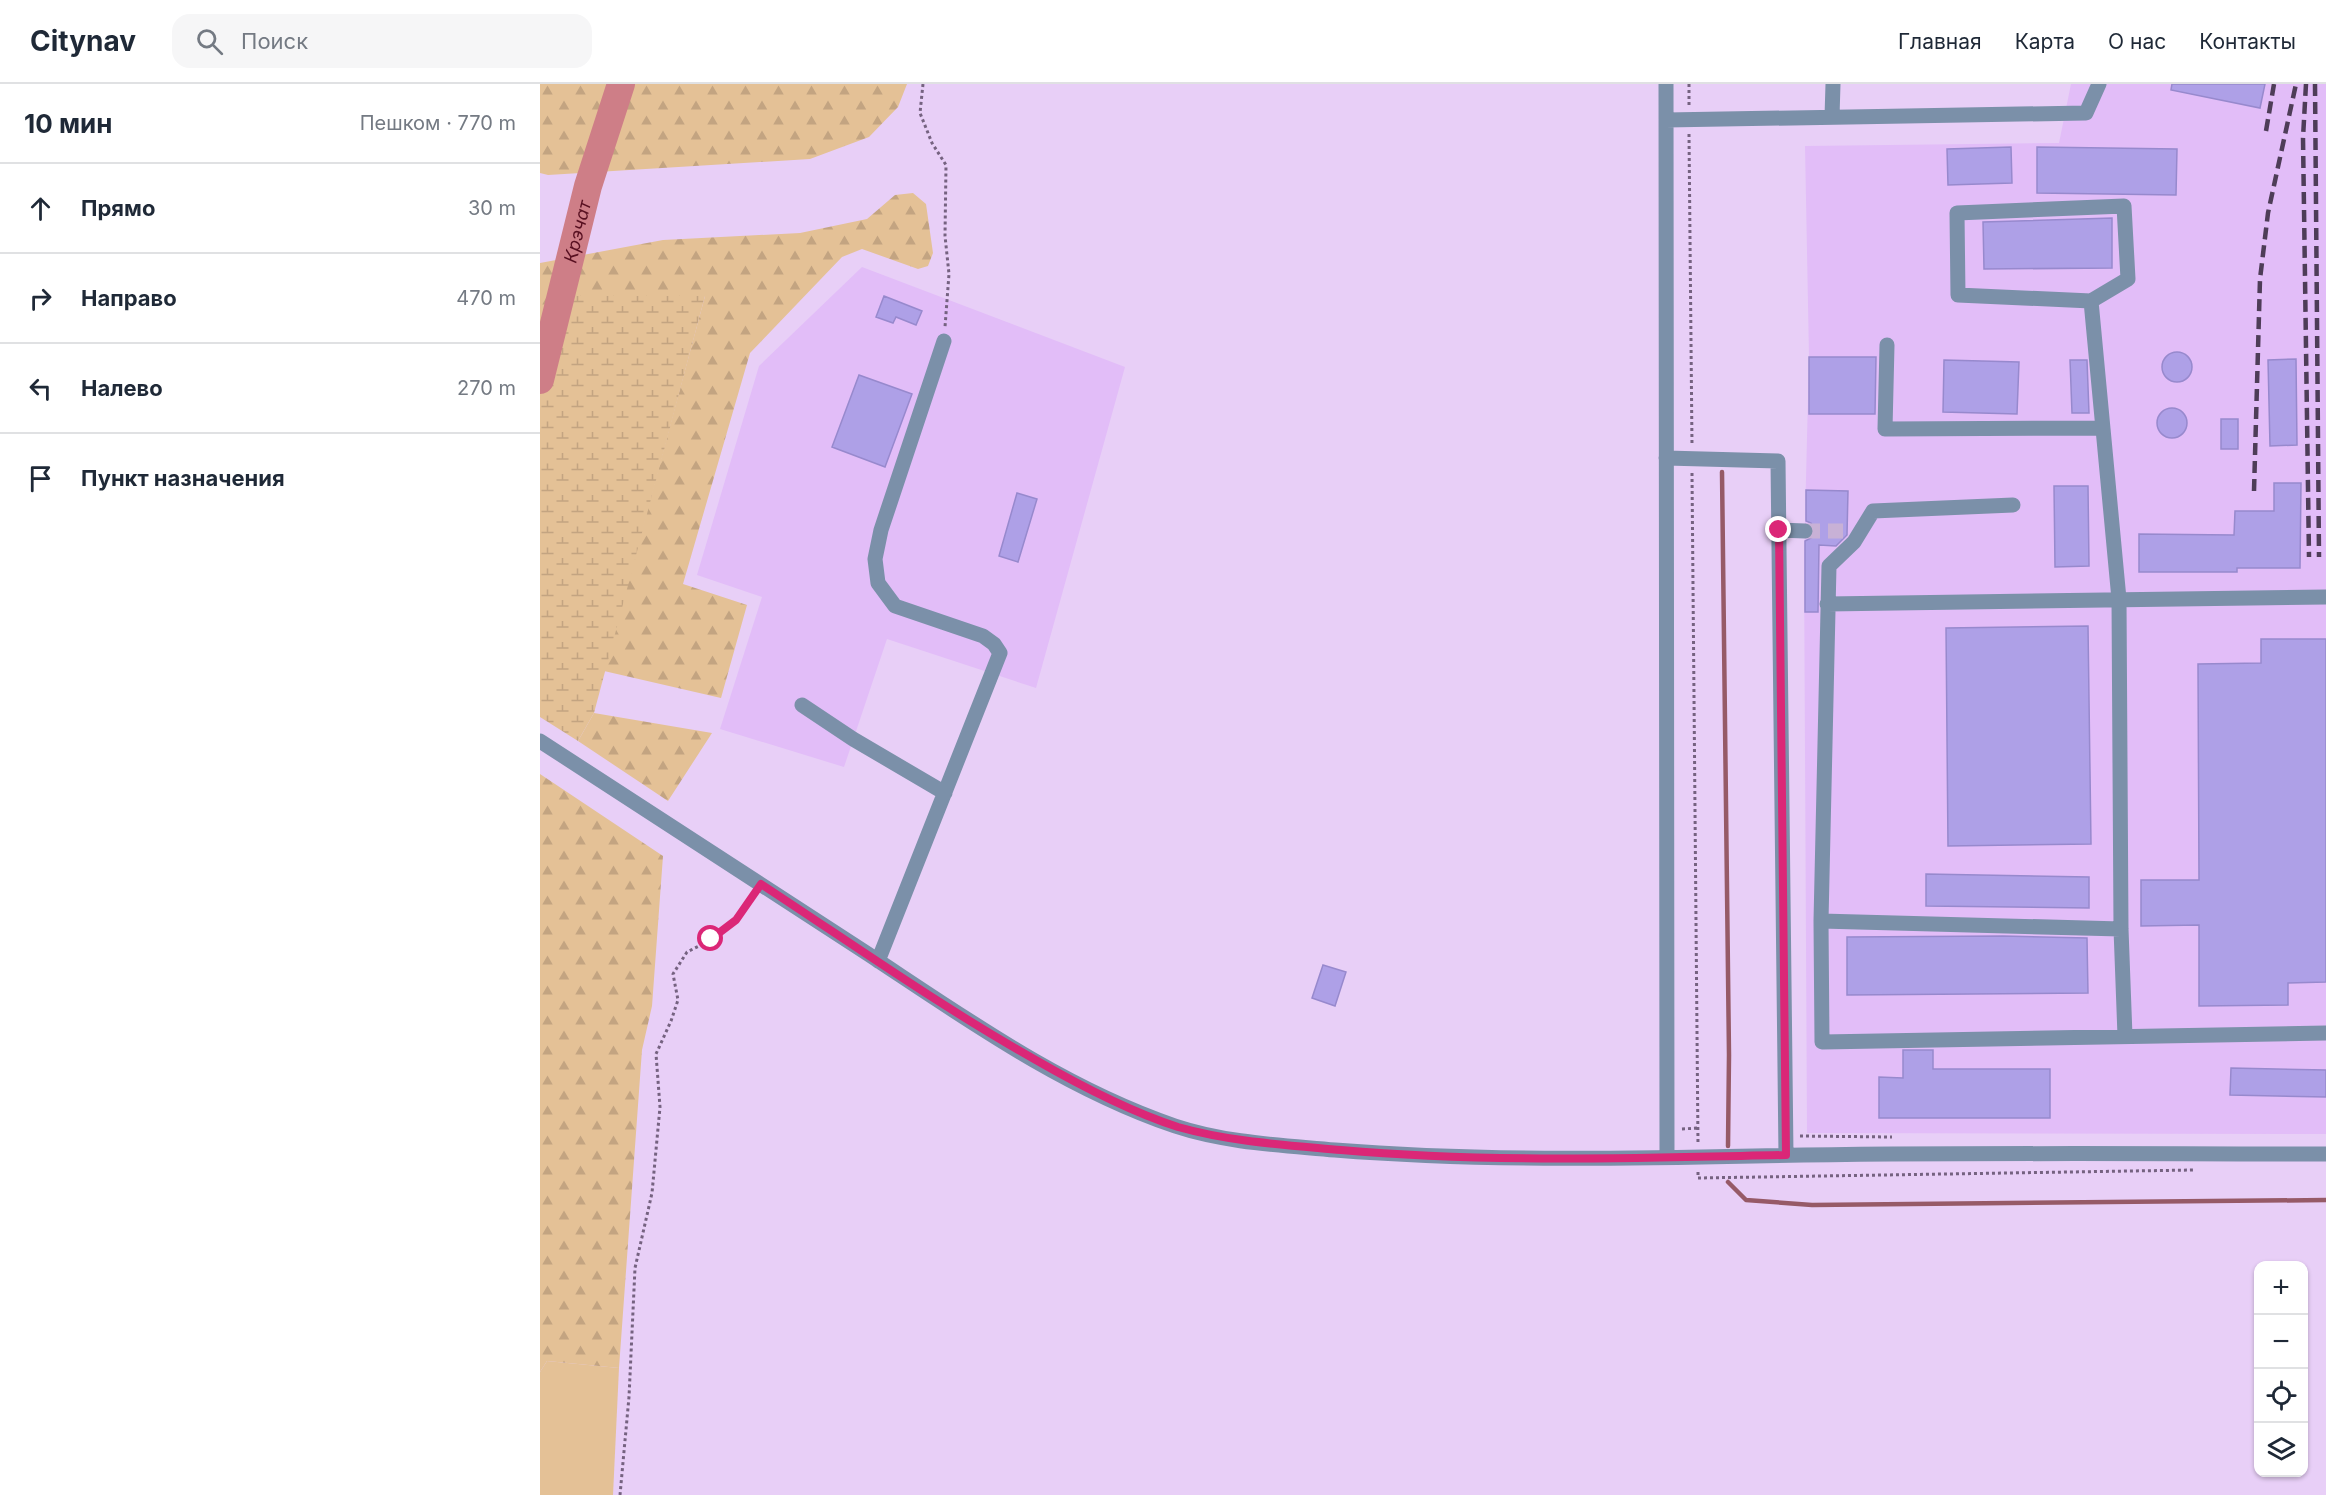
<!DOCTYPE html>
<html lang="ru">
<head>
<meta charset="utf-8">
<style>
	body { margin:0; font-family:Inter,sans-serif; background:#f6f6f7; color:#1f2937 }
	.controls { position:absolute; right:18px; bottom:18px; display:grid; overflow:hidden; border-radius:12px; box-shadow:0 2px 4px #0004 }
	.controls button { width:54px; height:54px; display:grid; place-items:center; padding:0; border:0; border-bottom:2px solid #e0e1e3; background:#fff; color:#1f2937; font:30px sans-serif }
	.stop { position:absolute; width:18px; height:18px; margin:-14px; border:4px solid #db2777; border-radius:50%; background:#fff }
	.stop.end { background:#db2777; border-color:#fff; box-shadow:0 2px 6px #0008 }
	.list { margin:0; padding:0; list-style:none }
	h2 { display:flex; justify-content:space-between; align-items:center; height:78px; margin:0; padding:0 24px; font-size:26px }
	h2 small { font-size:20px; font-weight:400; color:#747a83 }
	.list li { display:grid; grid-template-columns:39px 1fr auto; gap:18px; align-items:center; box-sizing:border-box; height:90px; padding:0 24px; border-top:2px solid #e0e1e3 }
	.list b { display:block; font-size:22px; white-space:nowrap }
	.list em { font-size:20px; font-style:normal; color:#747a83 }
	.icon { flex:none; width:33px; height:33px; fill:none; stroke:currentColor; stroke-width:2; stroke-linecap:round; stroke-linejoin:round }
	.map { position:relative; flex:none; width:1786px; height:1411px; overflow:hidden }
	header { display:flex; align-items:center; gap:36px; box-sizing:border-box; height:84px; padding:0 30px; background:#fff; border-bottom:2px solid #e0e1e3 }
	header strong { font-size:28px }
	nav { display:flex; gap:33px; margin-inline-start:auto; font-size:21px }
	.search { width:420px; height:54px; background:#f6f6f7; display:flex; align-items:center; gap:15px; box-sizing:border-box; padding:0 21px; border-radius:18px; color:#747a83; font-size:22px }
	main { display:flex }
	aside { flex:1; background:#fff }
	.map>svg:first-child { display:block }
</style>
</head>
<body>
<header>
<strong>Citynav</strong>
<div class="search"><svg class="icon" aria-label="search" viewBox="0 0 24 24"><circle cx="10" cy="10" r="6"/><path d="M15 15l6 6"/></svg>Поиск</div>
<nav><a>Главная</a><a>Карта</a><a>О нас</a><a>Контакты</a></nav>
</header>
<main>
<aside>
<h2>10 мин<small>Пешком · 770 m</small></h2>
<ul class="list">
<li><svg class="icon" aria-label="ahead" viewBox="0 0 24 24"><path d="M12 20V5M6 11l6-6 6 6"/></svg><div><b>Прямо</b></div><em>30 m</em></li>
<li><svg class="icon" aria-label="right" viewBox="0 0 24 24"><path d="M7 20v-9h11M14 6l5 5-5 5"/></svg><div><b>Направо</b></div><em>470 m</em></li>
<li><svg class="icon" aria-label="left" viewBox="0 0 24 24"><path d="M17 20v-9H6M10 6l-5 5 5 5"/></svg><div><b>Налево</b></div><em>270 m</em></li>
<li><svg class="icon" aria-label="arrive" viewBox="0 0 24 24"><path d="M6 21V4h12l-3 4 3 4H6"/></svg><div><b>Пункт назначения</b></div></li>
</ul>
</aside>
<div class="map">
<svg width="1786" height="1411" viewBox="0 0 1786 1411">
	<defs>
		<pattern id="forest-firs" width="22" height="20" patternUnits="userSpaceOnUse" patternTransform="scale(1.5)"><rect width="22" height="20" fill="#e4c196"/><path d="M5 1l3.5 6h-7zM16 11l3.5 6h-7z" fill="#c3a481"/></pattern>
		<pattern id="wetland-marsh" width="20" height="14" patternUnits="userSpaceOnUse" patternTransform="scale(1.5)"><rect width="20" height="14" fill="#e4c196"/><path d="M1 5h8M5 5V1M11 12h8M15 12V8" fill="none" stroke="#c3a481"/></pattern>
	</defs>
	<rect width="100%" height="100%" fill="#e8cff7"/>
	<!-- built -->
	<path fill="#e2bdf8" d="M 1531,0 L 1786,0 L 1786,1050 L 1267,1049 L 1264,476 L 1269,273 L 1265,62 L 1519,59 Z
		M 322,183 L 585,283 L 496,604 L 347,555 L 304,683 L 180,645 L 222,513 L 157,491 L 219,282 Z"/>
	<!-- green -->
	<path fill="#e4c196" d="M 7,1277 L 79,1284 L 73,1411 L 0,1411 L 0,1288 Z"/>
	<!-- forest -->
	<path fill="url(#forest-firs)" d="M 0,0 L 367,0 L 358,23 L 329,53 L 270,75 L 8,91 L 0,89 Z
		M 373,109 L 386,120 L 393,169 L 388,182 L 378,185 L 322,165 L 302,173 L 210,269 L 143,500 L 207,521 L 181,614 L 64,587 L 165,212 L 10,212 L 0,240 L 0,179 L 123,156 L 260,149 L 327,135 L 355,111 Z
		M 54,629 L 172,649 L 128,717 L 38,657 Z
		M 0,690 L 123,772 L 112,922 L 102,966 L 79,1284 L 7,1277 L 0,1288 Z"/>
	<!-- wetland -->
	<path fill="url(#wetland-marsh)" d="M 9,212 L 165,212 L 54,629 L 38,657 L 0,633 L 0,240 Z"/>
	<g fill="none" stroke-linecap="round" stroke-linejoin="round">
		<!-- stream -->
		<path stroke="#965a67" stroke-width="4.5" d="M 1182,388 L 1189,971 L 1188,1062
			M 1188,1098 L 1206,1116 L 1272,1121 L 1786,1116"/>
		<!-- river -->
		<path stroke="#ce7e87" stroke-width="28" id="s1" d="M 0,296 L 48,102 L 81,0"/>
	</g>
	<!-- building -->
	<path fill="#aea0e7" stroke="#9789cd" stroke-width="1.5" d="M 1632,0 L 1725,0 L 1720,24 L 1631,6 Z
		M 1471,63 L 1472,99 L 1408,101 L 1407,65 Z
		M 1497,63 L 1637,65 L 1636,111 L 1497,109 Z
		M 1572,134 L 1572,184 L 1444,185 L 1443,138 Z
		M 344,212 L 382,227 L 376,241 L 356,233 L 353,239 L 336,233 Z
		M1622 283a15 15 0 1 1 30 0a15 15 0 1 1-30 0Z
		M 1269,273 L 1336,273 L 1335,330 L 1269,330 Z
		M 1756,275 L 1757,361 L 1730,362 L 1728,276 Z
		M 1404,276 L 1479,278 L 1477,330 L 1403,328 Z
		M 1530,276 L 1547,276 L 1549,329 L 1532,329 Z
		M 319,291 L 372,310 L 345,383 L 292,363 Z
		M1617 339a15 15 0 1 1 30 0a15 15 0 1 1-30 0Z
		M 1681,335 L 1698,335 L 1698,365 L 1681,365 Z
		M 1734,399 L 1761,399 L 1760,484 L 1697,484 L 1697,488 L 1599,488 L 1599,450 L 1694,451 L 1695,427 L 1734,427 Z
		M 1514,402 L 1548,402 L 1549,482 L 1515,483 Z
		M 1266,406 L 1308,407 L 1307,451 L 1296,462 L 1279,461 L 1278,528 L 1265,528 L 1265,457 L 1273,453 L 1275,447 L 1271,439 L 1266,437 Z
		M 477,409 L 497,415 L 478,478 L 459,472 Z
		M 1548,542 L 1551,760 L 1408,762 L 1406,544 Z
		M 1721,555 L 1786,555 L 1786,898 L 1748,899 L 1748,921 L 1659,922 L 1659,841 L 1601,842 L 1601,796 L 1659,796 L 1658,580 L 1721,579 Z
		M 1386,790 L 1549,793 L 1549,824 L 1386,822 Z
		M 1463,852 L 1547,854 L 1548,909 L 1307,911 L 1307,853 Z
		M 783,881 L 806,888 L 795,922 L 772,914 Z
		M 1363,966 L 1393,966 L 1393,985 L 1510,985 L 1510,1034 L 1339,1034 L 1339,993 L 1363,994 Z
		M 1691,984 L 1786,986 L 1786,1013 L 1690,1011 Z"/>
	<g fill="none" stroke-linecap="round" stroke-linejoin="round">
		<!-- minor-tunnel -->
		<path stroke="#c8b1d6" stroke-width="15" stroke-dasharray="15 8" stroke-linecap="butt" d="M 1265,447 L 1307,447"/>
		<!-- path -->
		<path stroke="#756280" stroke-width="3" stroke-dasharray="3 3" stroke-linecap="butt" d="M 383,0 L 380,29 L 392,59 L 406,81 L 405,152 L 409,190 L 405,243
			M 1149,0 L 1149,22
			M 1149,50 L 1152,361
			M 1152,389 L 1158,1060
			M 1142,1045 L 1158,1044
			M 1260,1052 L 1352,1053
			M 1158,1088 L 1158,1094 L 1653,1086
			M 80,1411 L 89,1313 L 95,1184 L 112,1109 L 120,1023 L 116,970 L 131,937 L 138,916 L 133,890 L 147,868 L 171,856 L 196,836 L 214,811"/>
		<!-- minor -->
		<path stroke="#7b90a9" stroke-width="15" d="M 1126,0 L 1127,1073
			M 1292,33 L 1293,0
			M 1126,36 L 1546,29 L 1559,0
			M 1551,217 L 1418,211 L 1417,129 L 1584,122 L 1588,195 L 1551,217 L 1579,515 L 1581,845 L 1585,952
			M 1347,261 L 1345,345 L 1563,344
			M 1126,374 L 1238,377 L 1246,1071
			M 1473,421 L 1333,427 L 1314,458 L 1289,482 L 1281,837 L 1282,958 L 1786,949
			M 1239,446 L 1265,447
			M 1287,520 L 1786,513
			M 262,621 L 313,655 L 405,709
			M 0,657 C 109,728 219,798 328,870 C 425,934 523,1004 635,1042 C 686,1059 741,1061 795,1066 C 934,1077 1074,1075 1214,1072 C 1405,1068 1595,1070 1786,1070
			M 1281,837 L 1581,845
			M 338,877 L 460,569 L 454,560 L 443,552 L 355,522 L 338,499 L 335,475 L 341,446 L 404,257"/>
		<!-- rail -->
		<path stroke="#4e3d58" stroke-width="4.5" stroke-dasharray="12 6" stroke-linecap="butt" d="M 1766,0 L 1763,54 L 1769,473
			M 1775,0 L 1779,473
			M 1726,47 L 1734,0
			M 1714,407 L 1720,195 L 1728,129 L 1756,0"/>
	</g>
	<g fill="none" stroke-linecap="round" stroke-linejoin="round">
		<!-- route -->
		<path stroke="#db2777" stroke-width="8" d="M 171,855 L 196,836 L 221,800 C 311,859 400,922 494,975 C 539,1001 588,1027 638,1043 C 691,1058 746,1061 801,1066 C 949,1079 1097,1074 1246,1071 L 1239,446"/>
	</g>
	<g text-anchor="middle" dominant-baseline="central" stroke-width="4.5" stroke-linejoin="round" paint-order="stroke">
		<!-- water labels -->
		<g font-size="18" font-style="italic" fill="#581021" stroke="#f0e0fb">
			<text stroke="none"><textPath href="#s1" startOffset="153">Крэчат</textPath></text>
		</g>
	</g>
</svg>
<div class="controls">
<button>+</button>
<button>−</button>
<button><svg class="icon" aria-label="locate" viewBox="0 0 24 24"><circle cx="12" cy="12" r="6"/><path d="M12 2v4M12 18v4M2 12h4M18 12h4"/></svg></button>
<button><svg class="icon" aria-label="layers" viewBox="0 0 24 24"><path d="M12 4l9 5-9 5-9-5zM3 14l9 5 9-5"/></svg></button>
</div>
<div class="stop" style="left:171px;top:855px"></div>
<div class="stop end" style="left:1239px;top:446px"></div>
</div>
</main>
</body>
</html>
